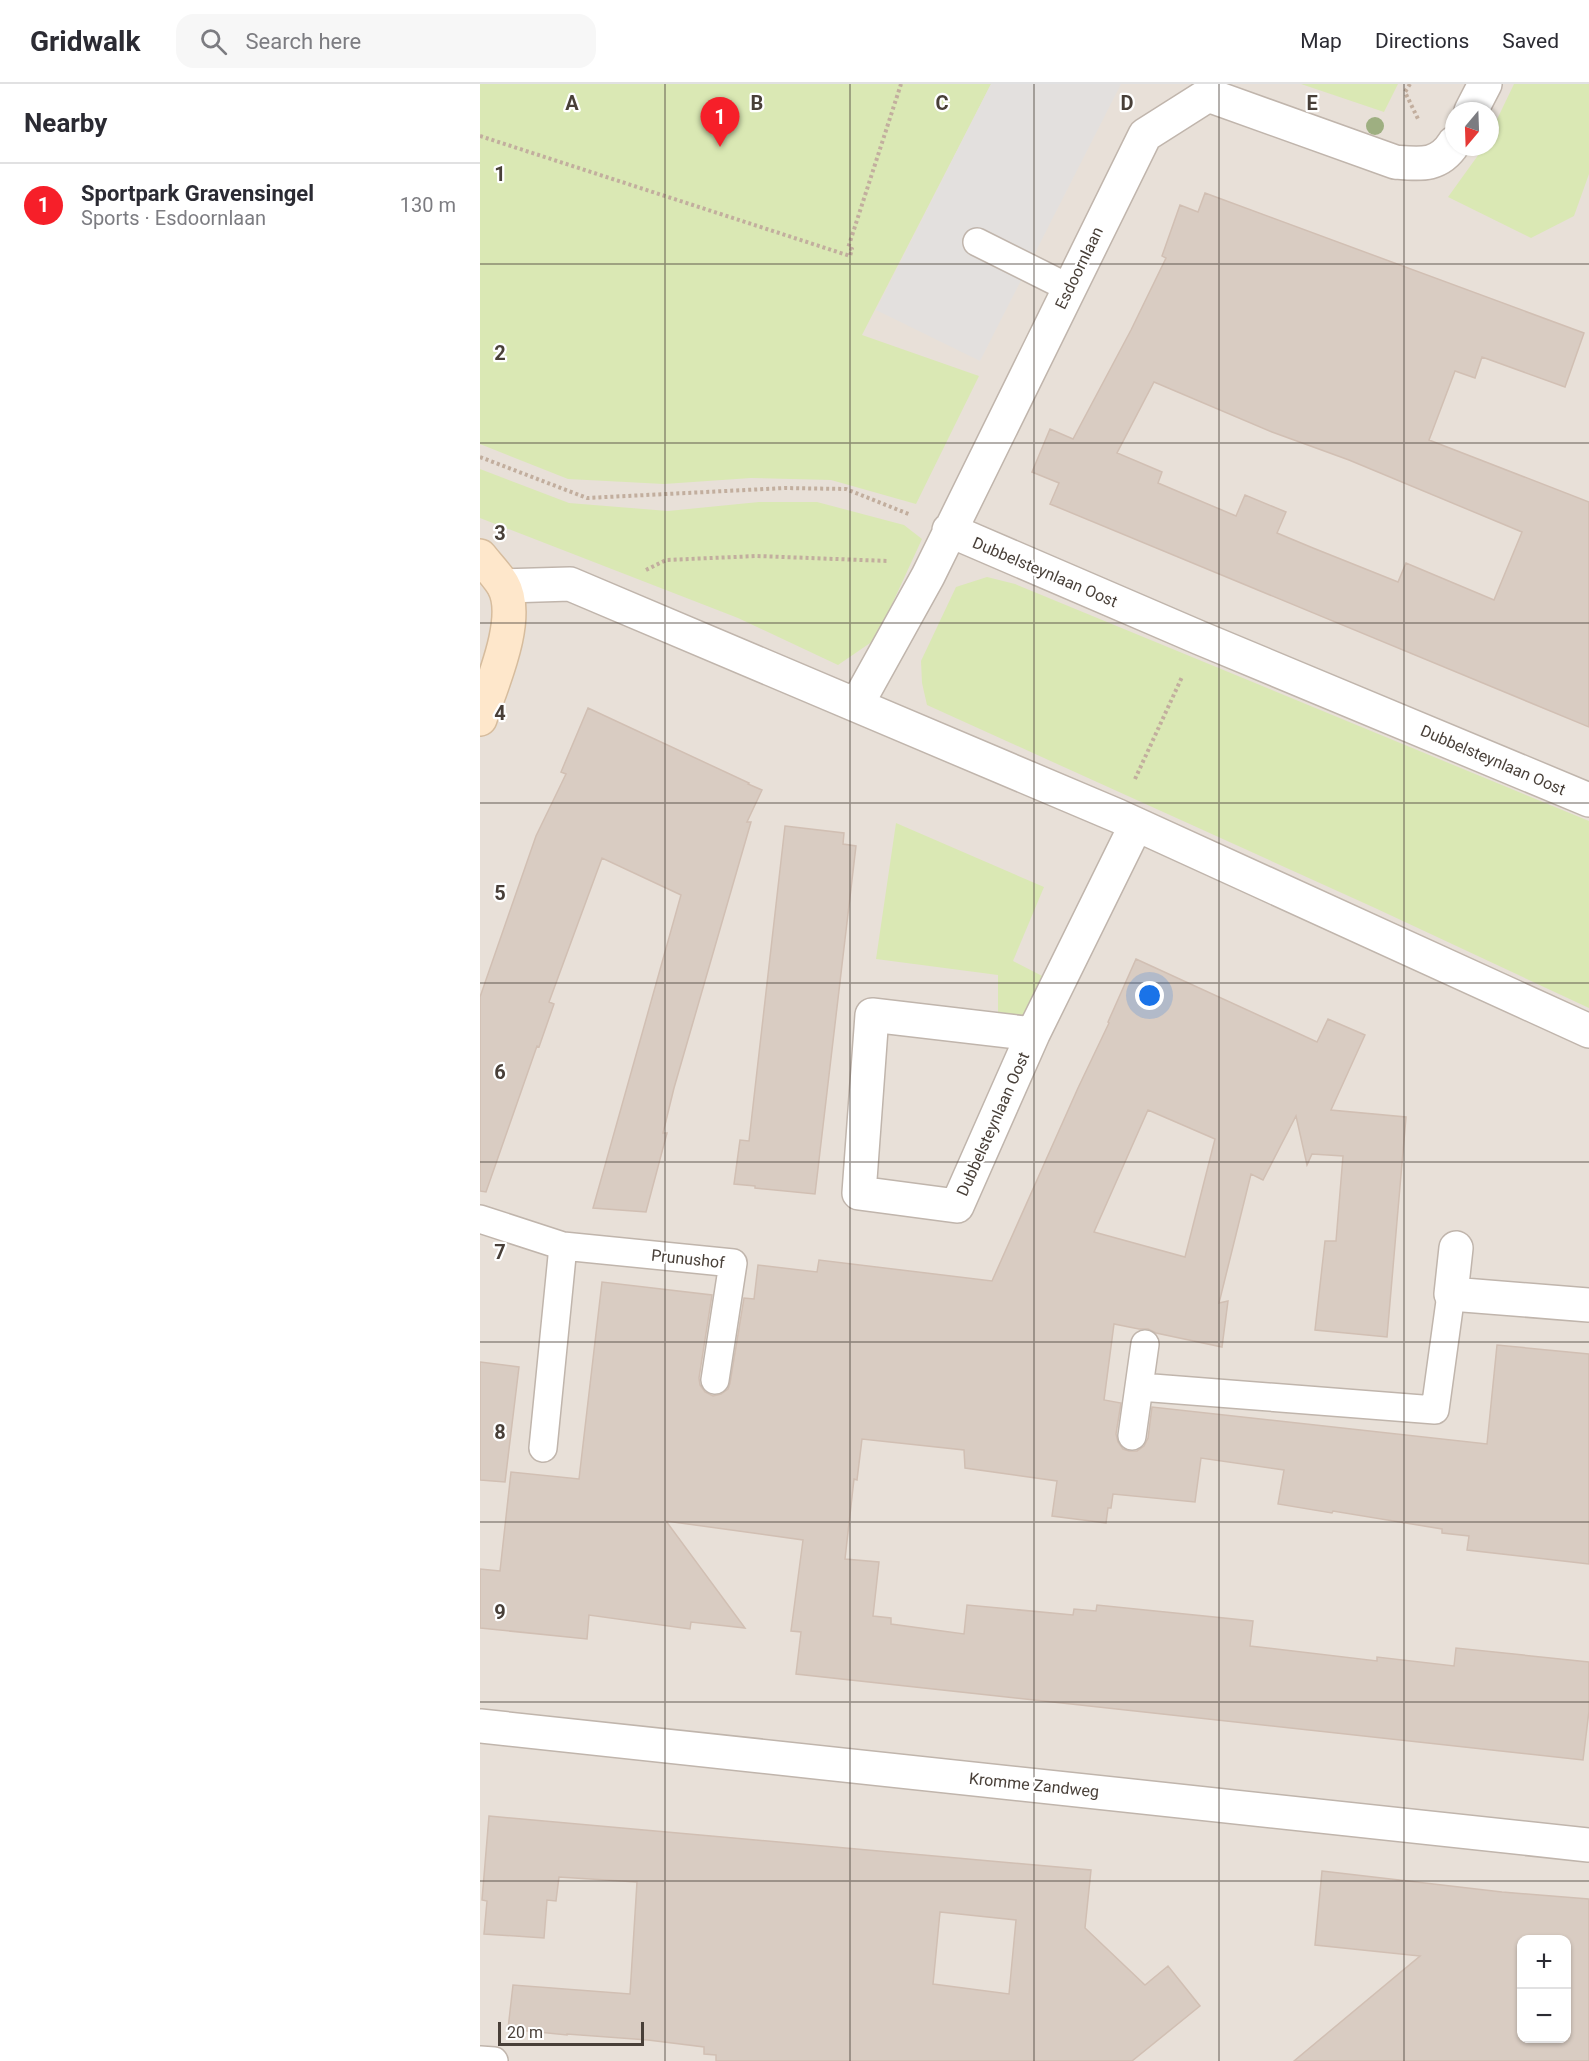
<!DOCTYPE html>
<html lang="en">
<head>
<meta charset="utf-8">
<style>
	body { margin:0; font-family:Roboto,sans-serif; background:#f7f7f7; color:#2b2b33 }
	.controls { position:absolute; right:18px; bottom:18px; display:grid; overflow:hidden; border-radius:12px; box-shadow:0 2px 4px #0004 }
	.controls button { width:54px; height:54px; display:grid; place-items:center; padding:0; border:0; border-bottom:2px solid #e1e1e2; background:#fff; color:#2b2b33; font:30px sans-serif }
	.compass { position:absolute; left:965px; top:18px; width:54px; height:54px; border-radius:50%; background:#fff; box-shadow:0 2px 4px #0004; rotate:199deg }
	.scale { position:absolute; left:18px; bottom:15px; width:146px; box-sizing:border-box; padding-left:6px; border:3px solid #483f38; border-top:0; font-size:16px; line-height:21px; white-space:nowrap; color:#483f38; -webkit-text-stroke:4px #fff; paint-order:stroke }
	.you { position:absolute; left:670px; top:912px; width:21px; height:21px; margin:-15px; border:4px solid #fff; border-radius:50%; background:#1a73e8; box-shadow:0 0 0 9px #1a73e833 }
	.badge { display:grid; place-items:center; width:39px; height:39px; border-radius:50%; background:#f61f29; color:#fff; font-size:20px; font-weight:700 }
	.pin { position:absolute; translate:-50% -50px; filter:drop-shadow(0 2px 3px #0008) }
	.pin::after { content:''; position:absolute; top:32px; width:21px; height:18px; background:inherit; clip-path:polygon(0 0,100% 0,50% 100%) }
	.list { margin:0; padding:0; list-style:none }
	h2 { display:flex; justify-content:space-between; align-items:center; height:78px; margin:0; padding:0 24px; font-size:26px }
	h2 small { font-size:20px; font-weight:400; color:#7c7c81 }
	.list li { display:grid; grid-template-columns:39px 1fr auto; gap:18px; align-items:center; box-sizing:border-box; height:84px; padding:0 24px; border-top:2px solid #e1e1e2 }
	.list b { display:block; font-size:22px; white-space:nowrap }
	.list p { margin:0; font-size:20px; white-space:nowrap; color:#7c7c81 }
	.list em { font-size:20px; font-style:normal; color:#7c7c81 }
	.icon { flex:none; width:33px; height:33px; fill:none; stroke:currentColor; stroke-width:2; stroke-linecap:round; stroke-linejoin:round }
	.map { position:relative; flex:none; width:1109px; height:1977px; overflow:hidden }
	header { display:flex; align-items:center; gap:36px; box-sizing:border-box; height:84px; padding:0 30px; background:#fff; border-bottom:2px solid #e1e1e2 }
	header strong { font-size:28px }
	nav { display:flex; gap:33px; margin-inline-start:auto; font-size:21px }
	.search { width:420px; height:54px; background:#f7f7f7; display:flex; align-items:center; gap:15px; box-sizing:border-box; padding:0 21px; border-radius:18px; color:#7c7c81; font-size:22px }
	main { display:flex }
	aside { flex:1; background:#fff }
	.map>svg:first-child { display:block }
</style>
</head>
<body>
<header>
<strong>Gridwalk</strong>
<div class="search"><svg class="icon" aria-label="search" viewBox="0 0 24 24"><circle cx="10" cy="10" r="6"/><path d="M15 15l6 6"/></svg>Search here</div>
<nav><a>Map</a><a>Directions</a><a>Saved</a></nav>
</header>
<main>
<aside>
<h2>Nearby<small></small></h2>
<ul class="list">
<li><span class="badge">1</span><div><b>Sportpark Gravensingel</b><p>Sports · Esdoornlaan</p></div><em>130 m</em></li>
</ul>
</aside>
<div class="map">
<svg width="1109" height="1977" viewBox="0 0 1109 1977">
	<rect width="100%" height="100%" fill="#f4efea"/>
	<!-- residential -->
	<path fill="#e8e0d8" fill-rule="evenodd" d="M 0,0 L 1109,0 L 1109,1977 L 0,1977 ZM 974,27 L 1010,27 L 1010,63 L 974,63 ZM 1042,1856 L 1086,1856 L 1086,1954 L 1042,1954 Z"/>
	<!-- green -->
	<path fill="#dae8b4" d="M 0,0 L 511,0 L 382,251 L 499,292 L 436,420 L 351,396 L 271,394 L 184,400 L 88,395 L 0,360 Z
		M 821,0 L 918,0 L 904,28 Z
		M 1034,0 L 1109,0 L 1109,90 L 1094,132 L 1051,154 L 968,113 L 1004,63 L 1010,63 L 1010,50 Z
		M 0,385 L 89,419 L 188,427 L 279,418 L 337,418 L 424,441 L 442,455 L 396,555 L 358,581 L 258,534 L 0,434 Z
		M 507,493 L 535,500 L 1109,737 L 1109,924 L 895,824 L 447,621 L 442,599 L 441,577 L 476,503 Z
		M 416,739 L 564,803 L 533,877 L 568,895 L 555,921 L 541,933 L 518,931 L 518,891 L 396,875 Z"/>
	<!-- parking -->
	<path fill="#e3e0de" d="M 511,0 L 641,0 L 500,277 L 396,226 Z"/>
	<!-- building -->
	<path fill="#d9ccc2" stroke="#d1bfb3" stroke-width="1.5" fill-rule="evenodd" d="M 725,109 L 1104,249 L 1085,303 L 1002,273 L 995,294 L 975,287 L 949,356 L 1109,418 L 1109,643 L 570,420 L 579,399 L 552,388 L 570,345 L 593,355 L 651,246 L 686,174 L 682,172 L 700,121 L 718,128 ZM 674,298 L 792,348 L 869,376 L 1042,448 L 1014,516 L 926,479 L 918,498 L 833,464 L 797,449 L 806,428 L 765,411 L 756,432 L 678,399 L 682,388 L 637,369 Z
		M 108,624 L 269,699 L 268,700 L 282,706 L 267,738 L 271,738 L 194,1004 L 183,1049 L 187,1049 L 166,1128 L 113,1124 L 201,811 L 122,774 L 69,918 L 74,920 L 59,963 L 57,962 L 6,1108 L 0,1107 L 0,913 L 56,752 L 86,690 L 81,688 Z
		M 305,742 L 364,749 L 363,760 L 376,762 L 335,1110 L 275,1104 L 275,1102 L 254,1100 L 260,1056 L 269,1057 Z
		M 656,875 L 837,958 L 848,935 L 885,951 L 851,1026 L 926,1033 L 907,1253 L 835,1246 L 845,1157 L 856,1157 L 863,1072 L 832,1070 L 827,1081 L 816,1032 L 783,1096 L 771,1090 L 739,1219 L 748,1217 L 742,1263 L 676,1249 L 668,1245 L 659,1245 L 634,1240 L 624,1316 L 641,1319 L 636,1350 L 638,1358 L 643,1365 L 649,1367 L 657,1367 L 664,1362 L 668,1354 L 672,1323 L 1007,1360 L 1017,1261 L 1109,1270 L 1109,1480 L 987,1466 L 989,1452 L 962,1449 L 962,1445 L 853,1427 L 852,1429 L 798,1420 L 804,1386 L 721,1374 L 715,1418 L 633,1410 L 631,1424 L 628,1424 L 626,1439 L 572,1432 L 577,1397 L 485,1384 L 484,1366 L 382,1355 L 377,1396 L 374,1395 L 365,1475 L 399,1478 L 393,1532 L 411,1534 L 411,1540 L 484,1550 L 487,1521 L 593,1531 L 594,1525 L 616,1527 L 617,1521 L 773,1537 L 770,1562 L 897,1577 L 897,1573 L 974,1582 L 976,1564 L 1109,1578 L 1109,1627 L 1103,1676 L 316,1590 L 321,1548 L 311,1547 L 323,1456 L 186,1437 L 265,1544 L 211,1538 L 210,1545 L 109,1531 L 107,1555 L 0,1544 L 0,1485 L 20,1487 L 31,1388 L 99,1395 L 122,1198 L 232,1211 L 219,1294 L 220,1301 L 225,1308 L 233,1312 L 241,1310 L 248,1305 L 250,1299 L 264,1214 L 274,1215 L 278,1181 L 337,1188 L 339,1176 L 512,1197 L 598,1004 L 629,939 L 628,938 ZM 668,1026 L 735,1055 L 705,1173 L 614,1148 Z
		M 0,1278 L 39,1283 L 25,1398 L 0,1396 Z
		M 9,1732 L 611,1786 L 605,1844 L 665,1901 L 688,1882 L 720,1922 L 652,1977 L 236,1977 L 236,1971 L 224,1970 L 224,1963 L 168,1956 L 87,1950 L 87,1951 L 28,1945 L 33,1901 L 150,1910 L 157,1798 L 79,1793 L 76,1817 L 67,1816 L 64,1854 L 4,1850 L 7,1817 L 2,1816 ZM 460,1828 L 536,1836 L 529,1910 L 453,1900 Z
		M 842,1787 L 1022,1808 L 1109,1815 L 1109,1977 L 814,1977 L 940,1872 L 835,1861 ZM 1041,1856 L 1086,1856 L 1086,1954 L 1041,1954 Z"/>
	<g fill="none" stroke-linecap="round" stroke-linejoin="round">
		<defs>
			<path id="lane" d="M 497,158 L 589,204
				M 0,1135 L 83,1162 L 63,1364
				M 83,1162 L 253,1179 L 235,1296
				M 660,1303 L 955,1326 L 971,1210
				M 652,1352 L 665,1260
				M 0,1976 L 14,1977"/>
			<path id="street" d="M 991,27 L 1005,0
				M 469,446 L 720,554 L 1109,716
				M 24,502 L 90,500 L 638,732 L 1109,947
				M 377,620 L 448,492 L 665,51 L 728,11 L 915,78 C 940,80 959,83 974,59
				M 553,950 L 392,931 L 379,1109 L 477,1122 L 553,950 L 656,741
				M 976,1164 L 971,1210 L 1109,1221
				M 0,1642 L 1109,1761"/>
			<path id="secondary" d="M 0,472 C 7,481 17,491 23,501 C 42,534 11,602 0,635"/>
		</defs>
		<!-- lane casing -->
		<use href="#lane" stroke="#c0b5ac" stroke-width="30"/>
		<!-- street casing -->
		<use href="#street" stroke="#c0b5ac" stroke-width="36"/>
		<!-- secondary casing -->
		<use href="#secondary" stroke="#d6bc9d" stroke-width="36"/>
		<!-- path -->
		<path stroke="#c2ae9e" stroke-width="4" stroke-dasharray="3 3" stroke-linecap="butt" d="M 930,0 L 925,8 L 939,37
			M 0,52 L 370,172 L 372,165 L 368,164 L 421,0
			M 0,373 L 107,414 L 305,404 L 366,405 L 431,431
			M 166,486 L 186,476 L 277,472 L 408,477
			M 655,695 L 702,593"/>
		<!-- lane -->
		<use href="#lane" stroke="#fff" stroke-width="27"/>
		<!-- street -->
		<use href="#street" stroke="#fff" stroke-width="33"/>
		<!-- secondary -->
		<use href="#secondary" stroke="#fee7cb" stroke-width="33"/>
	</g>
	<!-- trees -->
	<circle fill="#9eaf81" cx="895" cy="42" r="9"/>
	<!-- grid -->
	<path fill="none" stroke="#483f38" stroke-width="1.5" stroke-opacity="0.55" d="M 185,0 L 185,1977M 370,0 L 370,1977M 554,0 L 554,1977M 739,0 L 739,1977M 924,0 L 924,1977M 0,180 L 1109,180M 0,359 L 1109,359M 0,539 L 1109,539M 0,719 L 1109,719M 0,899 L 1109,899M 0,1078 L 1109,1078M 0,1258 L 1109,1258M 0,1438 L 1109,1438M 0,1618 L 1109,1618M 0,1797 L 1109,1797"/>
	<g text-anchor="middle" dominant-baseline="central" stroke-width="4.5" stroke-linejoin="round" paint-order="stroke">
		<!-- street labels -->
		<g font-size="16" fill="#483f38" stroke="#fff">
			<text transform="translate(599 184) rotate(-64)">Esdoornlaan</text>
			<text transform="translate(565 488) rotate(23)">Dubbelsteynlaan Oost</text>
			<text transform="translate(1013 676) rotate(23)">Dubbelsteynlaan Oost</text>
			<text transform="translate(513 1040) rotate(-66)">Dubbelsteynlaan Oost</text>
			<text transform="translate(208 1175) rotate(6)">Prunushof</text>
			<text transform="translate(554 1701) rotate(6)">Kromme Zandweg</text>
		</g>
	</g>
	<g font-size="20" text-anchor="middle" font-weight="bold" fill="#483f38" stroke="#fff" stroke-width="4.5" stroke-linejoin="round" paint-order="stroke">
		<text x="92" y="26">A</text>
		<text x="277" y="26">B</text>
		<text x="462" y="26">C</text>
		<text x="647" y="26">D</text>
		<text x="832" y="26">E</text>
		<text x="20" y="97">1</text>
		<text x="20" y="276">2</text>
		<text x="20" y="456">3</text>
		<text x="20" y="636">4</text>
		<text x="20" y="816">5</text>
		<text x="20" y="995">6</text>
		<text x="20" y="1175">7</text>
		<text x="20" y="1355">8</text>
		<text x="20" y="1535">9</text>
	</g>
</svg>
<div class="controls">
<button>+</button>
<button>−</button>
</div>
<svg class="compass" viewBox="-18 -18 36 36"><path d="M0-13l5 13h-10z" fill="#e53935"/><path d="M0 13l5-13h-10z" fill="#7c7c81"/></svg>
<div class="scale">20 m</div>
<div class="you"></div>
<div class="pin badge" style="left:240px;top:63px">1</div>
</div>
</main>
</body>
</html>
